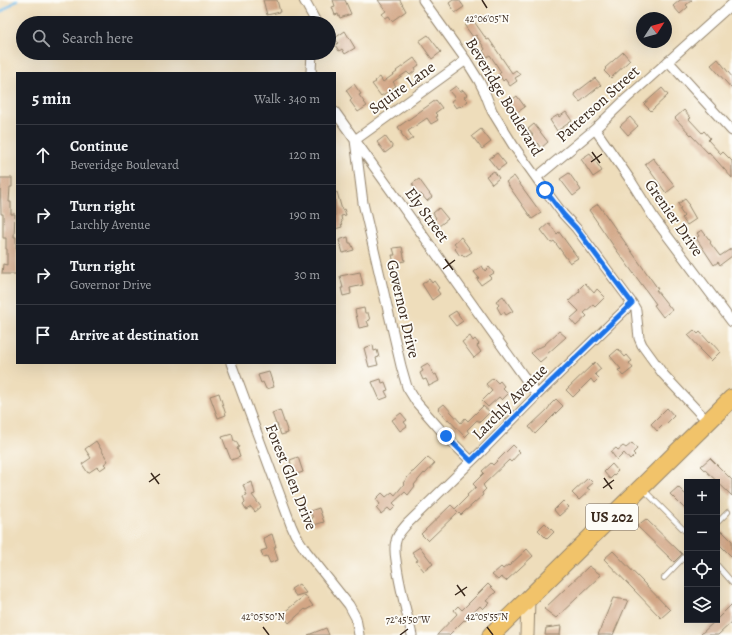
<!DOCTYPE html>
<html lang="en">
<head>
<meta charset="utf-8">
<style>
	body { margin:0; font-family:Alegreya,serif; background:#20242c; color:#f1f3f6 }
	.controls { position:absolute; right:12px; bottom:12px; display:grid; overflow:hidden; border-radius:0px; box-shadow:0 4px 16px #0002 }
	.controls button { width:36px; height:36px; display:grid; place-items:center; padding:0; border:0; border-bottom:1px solid #363941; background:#171b24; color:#f1f3f6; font:20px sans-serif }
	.compass { position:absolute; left:636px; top:12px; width:36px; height:36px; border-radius:50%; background:#171b24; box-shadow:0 4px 16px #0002; rotate:54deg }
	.stop { position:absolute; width:12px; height:12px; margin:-9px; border:3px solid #1a73e8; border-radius:50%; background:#fff }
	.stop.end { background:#1a73e8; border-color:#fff; box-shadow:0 1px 4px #0008 }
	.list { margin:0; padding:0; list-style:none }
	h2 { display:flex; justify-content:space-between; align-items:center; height:52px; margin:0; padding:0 16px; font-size:17px }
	h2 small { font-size:13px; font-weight:400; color:#9ea1a6 }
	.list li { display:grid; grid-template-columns:26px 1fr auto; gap:12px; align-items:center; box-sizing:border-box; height:60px; padding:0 16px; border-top:1px solid #363941 }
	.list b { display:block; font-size:15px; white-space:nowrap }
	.list p { margin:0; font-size:13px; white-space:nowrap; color:#9ea1a6 }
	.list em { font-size:13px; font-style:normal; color:#9ea1a6 }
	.icon { flex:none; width:22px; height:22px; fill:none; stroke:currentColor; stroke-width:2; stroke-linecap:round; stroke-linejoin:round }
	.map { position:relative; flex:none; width:732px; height:635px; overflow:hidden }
	.search { position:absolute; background:#171b24; box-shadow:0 4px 16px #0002; left:16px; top:16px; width:320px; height:44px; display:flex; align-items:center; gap:10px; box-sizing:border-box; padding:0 14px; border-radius:22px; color:#9ea1a6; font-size:15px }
	.panel { position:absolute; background:#171b24; box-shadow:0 4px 16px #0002; left:16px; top:72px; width:320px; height:292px; border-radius:0px }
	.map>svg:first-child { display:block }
</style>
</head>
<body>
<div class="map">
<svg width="732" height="635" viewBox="0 0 732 635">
	<rect width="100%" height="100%" fill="#fdfcf7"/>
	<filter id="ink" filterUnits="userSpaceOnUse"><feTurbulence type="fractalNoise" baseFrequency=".025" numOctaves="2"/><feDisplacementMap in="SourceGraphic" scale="8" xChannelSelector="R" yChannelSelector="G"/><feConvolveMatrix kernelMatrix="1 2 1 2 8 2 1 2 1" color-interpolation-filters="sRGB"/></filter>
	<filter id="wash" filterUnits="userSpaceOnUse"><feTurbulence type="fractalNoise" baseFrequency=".012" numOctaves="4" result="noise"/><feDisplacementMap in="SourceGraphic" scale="16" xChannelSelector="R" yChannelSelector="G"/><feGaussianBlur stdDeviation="0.9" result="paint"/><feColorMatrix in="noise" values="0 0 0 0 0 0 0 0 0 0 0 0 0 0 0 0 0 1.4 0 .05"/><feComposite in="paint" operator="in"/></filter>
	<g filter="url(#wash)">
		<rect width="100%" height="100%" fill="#edb"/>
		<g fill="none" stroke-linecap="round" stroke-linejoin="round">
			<!-- stream -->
			<path stroke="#73beec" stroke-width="2.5" d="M 0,13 L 17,0"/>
		</g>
		<g id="blocks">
			<!-- building -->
			<path fill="#d2a685" d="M 263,0 L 277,0 L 280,12 L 267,15 Z
				M 333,0 L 345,0 L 351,14 L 340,18 L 338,14 L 335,15 L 332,7 L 335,6 Z
				M 378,0 L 400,0 L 406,11 L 392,21 L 389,16 L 385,18 L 382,14 L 386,11 Z
				M 453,0 L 459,0 L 464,7 L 455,13 L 449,3 Z
				M 680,0 L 692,0 L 686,5 L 688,7 L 680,14 L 673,6 Z
				M 473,20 L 487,40 L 489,39 L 512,73 L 516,70 L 520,75 L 515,78 L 517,81 L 510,86 L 505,79 L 503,81 L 499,74 L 501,72 L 492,58 L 490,55 L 487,57 L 483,51 L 485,49 L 476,35 L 473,37 L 465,26 Z
				M 345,31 L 355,48 L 345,54 L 342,49 L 339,51 L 335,45 L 338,43 L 335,38 Z
				M 428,35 L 441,52 L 432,59 L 419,41 Z
				M 623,52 L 630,60 L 611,78 L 604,71 L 606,69 L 605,68 Z
				M 414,58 L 419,65 L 415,68 L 416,70 L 410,75 L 407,72 L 393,82 L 396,86 L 381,96 L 372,84 L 376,82 L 375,81 L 380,77 L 383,82 L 397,72 L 396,71 Z
				M 718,59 L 732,77 L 732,89 L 711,65 Z
				M 595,78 L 601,85 L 580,102 L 574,94 Z
				M 354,84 L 361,94 L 359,95 L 367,106 L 358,112 L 350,101 L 352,99 L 346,90 Z
				M 456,86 L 460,92 L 463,90 L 467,95 L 464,97 L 468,101 L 461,107 L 460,106 L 456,108 L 451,101 L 455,98 L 449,91 Z
				M 662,88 L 668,95 L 651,111 L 644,104 Z
				M 517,96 L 525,107 L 516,113 L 509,102 Z
				M 436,100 L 442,108 L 435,113 L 438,116 L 436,117 L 438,120 L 431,124 L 427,118 L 408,131 L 413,138 L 407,142 L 401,133 L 402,133 L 398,127 Z
				M 684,110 L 691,118 L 689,119 L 702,133 L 704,131 L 710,138 L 708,140 L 721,154 L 723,152 L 732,161 L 732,178 L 709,152 L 708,153 L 675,118 Z
				M 566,112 L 572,121 L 557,131 L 550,120 L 558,115 L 559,117 Z
				M 630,117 L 638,126 L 628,135 L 620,126 Z
				M 534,124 L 548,142 L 541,148 L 537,143 L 535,144 L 530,137 L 533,135 L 528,129 Z
				M 481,129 L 491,142 L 482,149 L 472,136 Z
				M 385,136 L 393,147 L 385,153 L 377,142 Z
				M 497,153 L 506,164 L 498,170 L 489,159 Z
				M 590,153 L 602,171 L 593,177 L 581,159 Z
				M 653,158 L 675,186 L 666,193 L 645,164 Z
				M 494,171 L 499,178 L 492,184 L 486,176 Z
				M 569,173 L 581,190 L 573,196 L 560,179 Z
				M 514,176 L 541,213 L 532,219 L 506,182 Z
				M 0,178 L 12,178 L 12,187 L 10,187 L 9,202 L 11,202 L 11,214 L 15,214 L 14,237 L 16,237 L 16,249 L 17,249 L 17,274 L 2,274 L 3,264 L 7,265 L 7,249 L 6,249 L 6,238 L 3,238 L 3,214 L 1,214 Z
				M 419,179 L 432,197 L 427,201 L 421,194 L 418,196 L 413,190 L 415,188 L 412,184 Z
				M 337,192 L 342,210 L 344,209 L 346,215 L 341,216 L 342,222 L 341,223 L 342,227 L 335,229 L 335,193 Z
				M 685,199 L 689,204 L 688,205 L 696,219 L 687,225 L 682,218 L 684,216 L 679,209 L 681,208 L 678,204 Z
				M 598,204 L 658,289 L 656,290 L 672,310 L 663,317 L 654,305 L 656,304 L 615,248 L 589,210 Z
				M 439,208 L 448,219 L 439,226 L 434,220 L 436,218 L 433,213 Z
				M 549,223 L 557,234 L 559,232 L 578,258 L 570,263 L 554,241 L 551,243 L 541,230 Z
				M 702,230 L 711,242 L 710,243 L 720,256 L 732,248 L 732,256 L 720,265 L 718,262 L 714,265 L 696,238 L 699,236 L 697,233 Z
				M 348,237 L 349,243 L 351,243 L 354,250 L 343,253 L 339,240 Z
				M 461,237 L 472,252 L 464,257 L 462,254 L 460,256 L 455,249 L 457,247 L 454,243 Z
				M 402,247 L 405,261 L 394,263 L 392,255 L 395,255 L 393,248 Z
				M 482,266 L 485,271 L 489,267 L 494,273 L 489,276 L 491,278 L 481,285 L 477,279 L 479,278 L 474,272 Z
				M 360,272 L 363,285 L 350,288 L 351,294 L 343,296 L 341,288 L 343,288 L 340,276 Z
				M 429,279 L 432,283 L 434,281 L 439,288 L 437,290 L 440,294 L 432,300 L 422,284 Z
				M 585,283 L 594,293 L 597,289 L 605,297 L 595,307 L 593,305 L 584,313 L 587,316 L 576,326 L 570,319 L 579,311 L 569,301 L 580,291 L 579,289 Z
				M 503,296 L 513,311 L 506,315 L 504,312 L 501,314 L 497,307 L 499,305 L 496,301 Z
				M 364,308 L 365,313 L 368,313 L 370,320 L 367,321 L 369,326 L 359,328 L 355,310 Z
				M 456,311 L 463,321 L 456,326 L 448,316 Z
				M 694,330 L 698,334 L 700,332 L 709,342 L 710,341 L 720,352 L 711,361 L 700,350 L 701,349 L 688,335 Z
				M 559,331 L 566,337 L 546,355 L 547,356 L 540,362 L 531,353 L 538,347 L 539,348 L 542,346 L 543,346 Z
				M 470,336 L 473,341 L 475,339 L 479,344 L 477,346 L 481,352 L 474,358 L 462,342 Z
				M 373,345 L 374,351 L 377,350 L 379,357 L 376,358 L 378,365 L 369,367 L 364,348 Z
				M 618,349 L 625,357 L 627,355 L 632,361 L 629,363 L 633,368 L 623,376 L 618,370 L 621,369 L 610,356 Z
				M 595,362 L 601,369 L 595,374 L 599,378 L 594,383 L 591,379 L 573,397 L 566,390 Z
				M 428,363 L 434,375 L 436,374 L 439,381 L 429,386 L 426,379 L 423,380 L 420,373 L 423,371 L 421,367 Z
				M 269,372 L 274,387 L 266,389 L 263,382 L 261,383 L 258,375 Z
				M 493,378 L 498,383 L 500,381 L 504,386 L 502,388 L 508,394 L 502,400 L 499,397 L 488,407 L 482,401 L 492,391 L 486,384 Z
				M 381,379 L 382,383 L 385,382 L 388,390 L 385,391 L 388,397 L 380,400 L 372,382 Z
				M 219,393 L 226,415 L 218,418 L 210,396 Z
				M 556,399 L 563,406 L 535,434 L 529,427 L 547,410 L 550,406 L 550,405 Z
				M 444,404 L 461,423 L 465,418 L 468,421 L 483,406 L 490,412 L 480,422 L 477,420 L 467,430 L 469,433 L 465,437 L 448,419 L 447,420 L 438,409 Z
				M 667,408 L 674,416 L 666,424 L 665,423 L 657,431 L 651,424 Z
				M 280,410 L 288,433 L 281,435 L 277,424 L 276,424 L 272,413 Z
				M 401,413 L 407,420 L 404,422 L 407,426 L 400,431 L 392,420 Z
				M 232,434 L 234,441 L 236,441 L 239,447 L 237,448 L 240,457 L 231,460 L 222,437 Z
				M 96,441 L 108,461 L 104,464 L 106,466 L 100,470 L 97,467 L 88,473 L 82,464 L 91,458 L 85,449 Z
				M 632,443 L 637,449 L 633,453 L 635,455 L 630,460 L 624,453 L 617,460 L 611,452 L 616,448 L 618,450 L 623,446 L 626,448 Z
				M 513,445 L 520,452 L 511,462 L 509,460 L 483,485 L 484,486 L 484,487 L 486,489 L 482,493 L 483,495 L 463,513 L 461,515 L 456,510 L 458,512 L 428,541 L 421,534 L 451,505 L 455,509 L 468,496 L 467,495 L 476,487 L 473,484 L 484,473 L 482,471 L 491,463 L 493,465 Z
				M 298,457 L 303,472 L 294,475 L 290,465 L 291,464 L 290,460 Z
				M 428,457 L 435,463 L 425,474 L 424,473 L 414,485 L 415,486 L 408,495 L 405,492 L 393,503 L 396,506 L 391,511 L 388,508 L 381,514 L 376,508 L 380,504 L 376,499 L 382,493 L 386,497 L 392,492 L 395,495 L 404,484 L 403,483 L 412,472 L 413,472 Z
				M 710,458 L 732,480 L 732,496 L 701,466 Z
				M 612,464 L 618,471 L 610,479 L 604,472 Z
				M 588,478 L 593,483 L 587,488 L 590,490 L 579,500 L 572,493 Z
				M 252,482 L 255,494 L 252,495 L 261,507 L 255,512 L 251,507 L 246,510 L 243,505 L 245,503 L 243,497 L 247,496 L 243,485 Z
				M 678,487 L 687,496 L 687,511 L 670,494 Z
				M 563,501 L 569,507 L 559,516 L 554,510 Z
				M 319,508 L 324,522 L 314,525 L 311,519 L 313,518 L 310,511 Z
				M 646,519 L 682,554 L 674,562 L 637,526 Z
				M 545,523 L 554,532 L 547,539 L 538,530 Z
				M 722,531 L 732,541 L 732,557 L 717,542 L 717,535 Z
				M 272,534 L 276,547 L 274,547 L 278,560 L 270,563 L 267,556 L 263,557 L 261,551 L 267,549 L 263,538 Z
				M 420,547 L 433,564 L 424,571 L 416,561 L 418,560 L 412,552 Z
				M 527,549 L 533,556 L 506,581 L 501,577 L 498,580 L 492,575 L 501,567 L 503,569 L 508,565 L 509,566 Z
				M 613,551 L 670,610 L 661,618 L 604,559 Z
				M 589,566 L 601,575 L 556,618 L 544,609 Z
				M 299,584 L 306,593 L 296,596 L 291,589 Z
				M 488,584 L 496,592 L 486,601 L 489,603 L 483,609 L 480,606 L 465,621 L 464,620 L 449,635 L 437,635 L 457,614 L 454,610 L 458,606 L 462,610 Z
				M 305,595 L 313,606 L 306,610 L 305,609 L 289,623 L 282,614 Z
				M 613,598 L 628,600 L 613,635 L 598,635 Z
				M 732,604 L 732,622 L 718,635 L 700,635 L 716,620 L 717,620 L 717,619 Z
				M 561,626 L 560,635 L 545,635 L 546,628 Z
				M 326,628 L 329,635 L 308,635 Z"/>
		</g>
	</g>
	<g filter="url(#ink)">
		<use href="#blocks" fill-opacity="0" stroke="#94846c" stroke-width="1"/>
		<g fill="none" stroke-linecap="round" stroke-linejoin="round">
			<defs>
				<path id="lane" d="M 643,489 L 687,533
					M 717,523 L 728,512
					M 717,565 L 732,582
					M 664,578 L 687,554"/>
				<path id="street" d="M 304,0 L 315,20 L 314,23
					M 423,0 L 466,60 L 479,81 L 485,93 L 492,111 L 513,145 L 545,190 L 563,214 L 576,228 L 632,303 L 636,310 L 639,338 L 642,345 L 663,374 L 708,422
					M 466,60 L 355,140 L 363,203 L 401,366 L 407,387 L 417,403 L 446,436 L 471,461
					M 668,61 L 732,131
					M 312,73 L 311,71 L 312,53
					M 335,112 L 537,395
					M 595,129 L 629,178 L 654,218 L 732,322
					M 537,177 L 595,129 L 627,98 L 732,4
					M 231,363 L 291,525 L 295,534 L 306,551 L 349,605 L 356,618 L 359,635
					M 412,635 C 406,610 399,585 396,560 C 395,554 394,547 396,541 C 397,534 403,529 407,524 L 483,450 L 537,395 L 632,303"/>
				<path id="secondary" d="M 527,635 L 528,599"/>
				<path id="highway" d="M 491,635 L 528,599 L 732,398"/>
			</defs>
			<!-- lane casing -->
			<use href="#lane" stroke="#94846c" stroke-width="6"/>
			<!-- street casing -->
			<use href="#street" stroke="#94846c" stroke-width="11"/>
			<!-- secondary casing -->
			<use href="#secondary" stroke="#94846c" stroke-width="15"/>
			<!-- highway casing -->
			<use href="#highway" stroke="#94846c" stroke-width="19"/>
			<!-- lane -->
			<use href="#lane" stroke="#fff" stroke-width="4.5"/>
			<!-- street -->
			<use href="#street" stroke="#fff" stroke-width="9"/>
			<!-- secondary -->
			<use href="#secondary" stroke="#f9e7c3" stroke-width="13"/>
			<!-- highway -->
			<use href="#highway" stroke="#f1c36a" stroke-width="17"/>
		</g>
	</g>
	<g fill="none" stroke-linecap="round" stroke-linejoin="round" filter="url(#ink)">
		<!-- route -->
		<path stroke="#1a73e8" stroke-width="5" d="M 446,436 L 471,461 L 537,395 L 632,303 L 576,228 L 563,214 L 545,190"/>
	</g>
	<!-- ticks -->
	<path fill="none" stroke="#3b2a1e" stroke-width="1.5" d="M 482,0 L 487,8M 592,152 L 600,163M 591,162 L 602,154M 445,259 L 453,270M 443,269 L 455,260M 151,473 L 159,484M 604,478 L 612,489M 149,482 L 160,474M 603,488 L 614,480M 457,585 L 465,596M 455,595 L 467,587M 263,627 L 269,635M 487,627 L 493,635M 400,635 L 408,629"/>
	<g text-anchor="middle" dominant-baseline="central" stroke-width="3.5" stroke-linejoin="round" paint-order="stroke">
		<!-- shield labels -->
		<rect fill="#fdfcf7" stroke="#75695f" stroke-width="1" x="586" y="504" width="52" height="26" rx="3"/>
		<g font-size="15" font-weight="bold" fill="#3b2a1e">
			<text x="612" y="517">US 202</text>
		</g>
		<!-- street labels -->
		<g font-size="16" fill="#3b2a1e" stroke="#fdfcf7">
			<text transform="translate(402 88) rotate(-36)">Squire Lane</text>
			<text transform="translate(504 97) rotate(59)">Beveridge Boulevard</text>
			<text transform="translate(598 104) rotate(-42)">Patterson Street</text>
			<text transform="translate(427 215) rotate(54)">Ely Street</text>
			<text transform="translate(674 218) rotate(55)">Grenier Drive</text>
			<text transform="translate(403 309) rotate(77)">Governor Drive</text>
			<text transform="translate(510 402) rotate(-45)">Larchly Avenue</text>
			<text transform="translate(291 477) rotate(68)">Forest Glen Drive</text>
		</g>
	</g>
	<g font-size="10" text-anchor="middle" fill="#3b2a1e" stroke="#fdfcf7" stroke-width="3.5" stroke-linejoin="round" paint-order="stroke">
		<text x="487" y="22">42°06'05"N</text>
		<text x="263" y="620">42°05'50"N</text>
		<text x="487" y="620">42°05'55"N</text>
		<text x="408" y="623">72°45'50"W</text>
	</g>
</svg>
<div class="controls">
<button>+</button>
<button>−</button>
<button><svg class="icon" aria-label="locate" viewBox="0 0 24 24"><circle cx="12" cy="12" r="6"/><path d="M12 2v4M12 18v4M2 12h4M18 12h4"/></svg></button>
<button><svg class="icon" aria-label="layers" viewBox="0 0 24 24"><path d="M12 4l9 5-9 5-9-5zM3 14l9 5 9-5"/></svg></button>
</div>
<svg class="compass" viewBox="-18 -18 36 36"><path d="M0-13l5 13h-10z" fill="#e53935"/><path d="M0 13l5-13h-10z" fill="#9ea1a6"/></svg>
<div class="stop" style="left:545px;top:190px"></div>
<div class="stop end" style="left:446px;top:436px"></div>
<div class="search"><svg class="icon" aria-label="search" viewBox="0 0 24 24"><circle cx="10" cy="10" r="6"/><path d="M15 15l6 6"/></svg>Search here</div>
<section class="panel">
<h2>5 min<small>Walk · 340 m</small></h2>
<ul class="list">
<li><svg class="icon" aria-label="ahead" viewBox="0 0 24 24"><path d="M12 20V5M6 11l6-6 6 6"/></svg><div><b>Continue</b><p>Beveridge Boulevard</p></div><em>120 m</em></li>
<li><svg class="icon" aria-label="right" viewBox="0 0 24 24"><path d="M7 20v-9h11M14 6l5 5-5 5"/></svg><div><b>Turn right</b><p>Larchly Avenue</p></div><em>190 m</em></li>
<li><svg class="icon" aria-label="right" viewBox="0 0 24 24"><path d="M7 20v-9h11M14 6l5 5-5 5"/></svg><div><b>Turn right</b><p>Governor Drive</p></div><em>30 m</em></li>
<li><svg class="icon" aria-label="arrive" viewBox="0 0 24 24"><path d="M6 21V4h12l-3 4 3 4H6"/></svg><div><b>Arrive at destination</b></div></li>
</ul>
</section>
</div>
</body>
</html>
